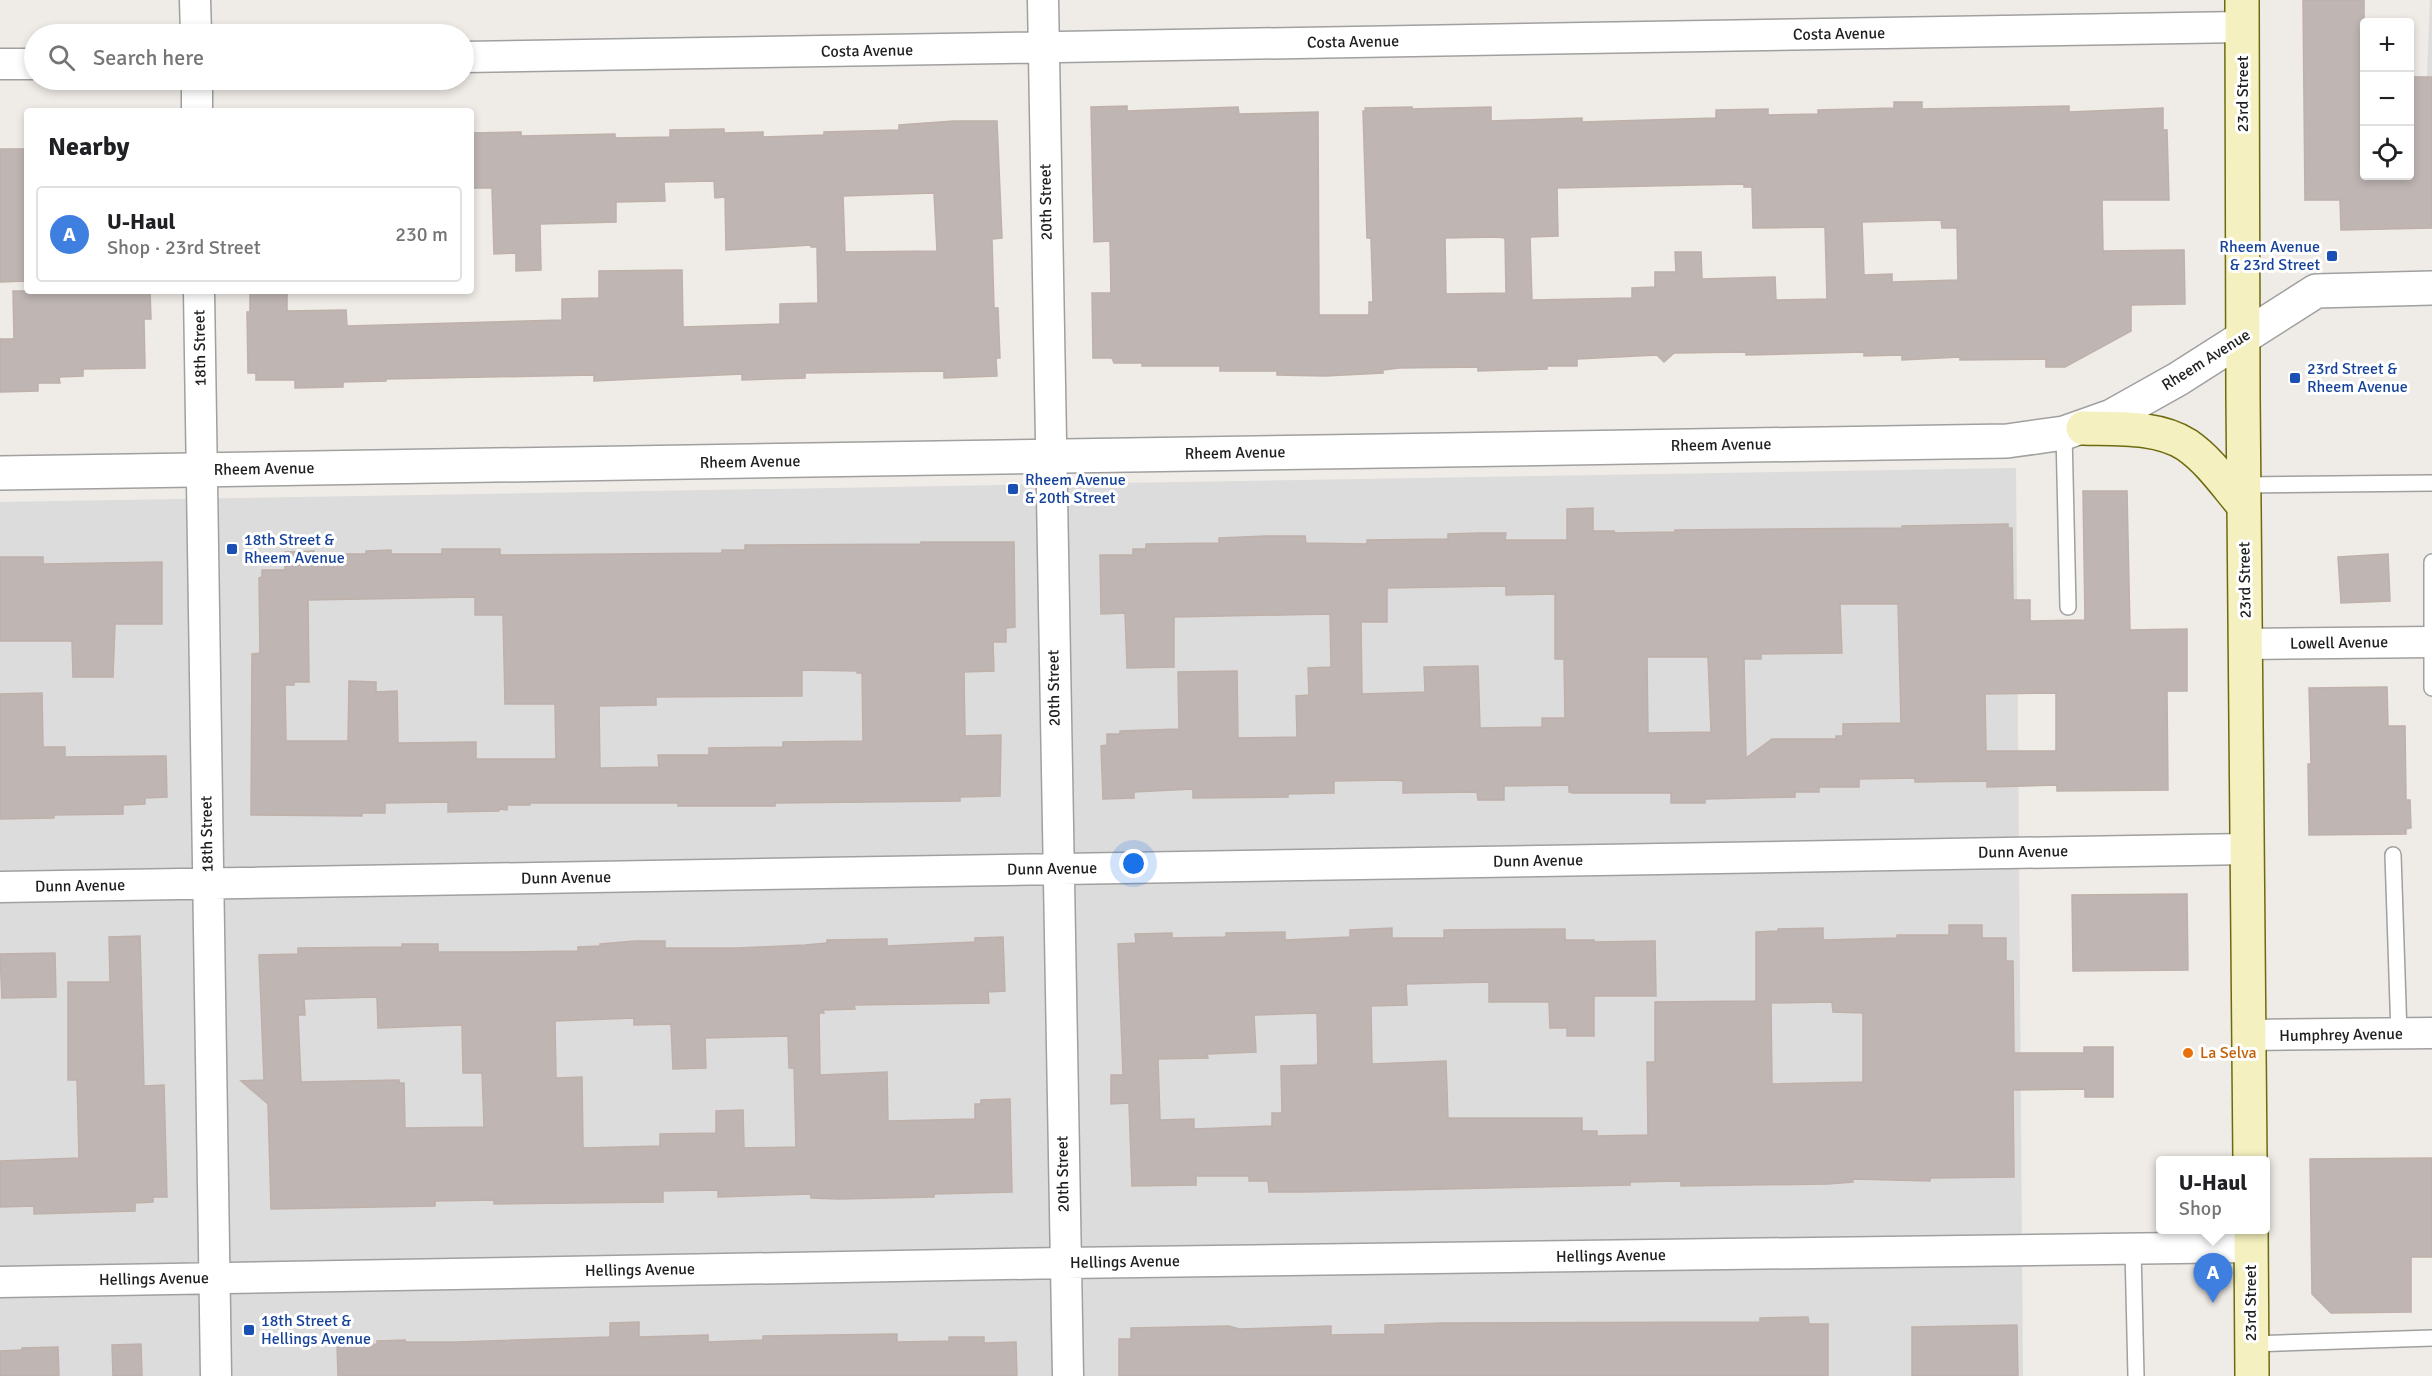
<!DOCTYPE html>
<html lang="en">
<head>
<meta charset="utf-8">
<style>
	body { margin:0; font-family:Signika,sans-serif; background:#f2f2f2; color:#202124 }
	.controls { position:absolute; right:18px; top:18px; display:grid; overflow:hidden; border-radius:6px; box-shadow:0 3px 9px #0003 }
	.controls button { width:54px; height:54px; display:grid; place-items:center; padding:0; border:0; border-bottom:2px solid #e0e0e0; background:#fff; color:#202124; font:30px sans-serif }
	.you { position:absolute; left:1134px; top:864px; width:21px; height:21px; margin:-15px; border:4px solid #fff; border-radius:50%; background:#1a73e8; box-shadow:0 0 0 9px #1a73e833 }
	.badge { display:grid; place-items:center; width:39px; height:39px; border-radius:50%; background:#bb1328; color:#fff; font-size:20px; font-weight:700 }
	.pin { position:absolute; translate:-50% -50px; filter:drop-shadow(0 2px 3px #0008) }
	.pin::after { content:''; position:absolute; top:32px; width:21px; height:18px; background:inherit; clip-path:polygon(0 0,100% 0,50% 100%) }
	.popup { position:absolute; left:2156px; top:1156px; width:114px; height:78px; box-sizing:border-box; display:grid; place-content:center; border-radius:6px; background:#fff; filter:drop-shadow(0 2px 4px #0005); font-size:20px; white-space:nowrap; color:#757577 }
	.popup b { font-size:22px; color:#202124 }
	.popup::after { content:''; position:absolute; left:50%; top:100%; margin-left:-12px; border:12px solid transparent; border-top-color:#fff }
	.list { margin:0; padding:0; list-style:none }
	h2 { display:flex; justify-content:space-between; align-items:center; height:78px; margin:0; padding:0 24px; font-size:26px }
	h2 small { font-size:20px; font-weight:400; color:#757577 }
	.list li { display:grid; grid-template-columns:39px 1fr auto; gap:18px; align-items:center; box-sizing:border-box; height:96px; margin:0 12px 12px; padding:0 12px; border:2px solid #e0e0e0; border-radius:6px }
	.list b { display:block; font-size:22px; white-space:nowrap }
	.list p { margin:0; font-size:20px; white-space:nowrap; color:#757577 }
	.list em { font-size:20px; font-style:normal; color:#757577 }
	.icon { flex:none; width:33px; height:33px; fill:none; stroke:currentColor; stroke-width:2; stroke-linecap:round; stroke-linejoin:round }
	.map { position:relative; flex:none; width:2432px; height:1376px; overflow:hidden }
	.search { position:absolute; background:#fff; box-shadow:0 3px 9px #0003; left:24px; top:24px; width:450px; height:66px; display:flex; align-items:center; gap:15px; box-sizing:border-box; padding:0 21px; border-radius:33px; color:#757577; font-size:22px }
	.panel { position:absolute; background:#fff; box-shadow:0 3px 9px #0003; left:24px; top:108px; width:450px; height:186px; border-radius:6px }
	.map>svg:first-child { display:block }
</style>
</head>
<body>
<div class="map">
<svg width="2432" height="1376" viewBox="0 0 2432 1376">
	<rect width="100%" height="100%" fill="#efebe6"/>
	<!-- residential -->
	<path fill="#dddcdc" d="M 2430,0 L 2432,0 L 2432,76 L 2427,76 Z
		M 2016,468 L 2023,1376 L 0,1376 L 0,502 Z"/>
	<!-- building -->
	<path fill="#bfb6b3" stroke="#bfb0aa" stroke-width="1.5" fill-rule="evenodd" d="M 2303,0 L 2364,0 L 2364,176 L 2409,176 L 2409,77 L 2432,77 L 2432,228 L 2341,230 L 2340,200 L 2305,200 Z
		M 1894,102 L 1922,102 L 1922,109 L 2069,106 L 2069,112 L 2163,108 L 2163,130 L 2167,130 L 2169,200 L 2102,200 L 2103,251 L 2184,250 L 2185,304 L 2131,305 L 2131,331 L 2065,367 L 2046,367 L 2046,359 L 1960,360 L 1960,357 L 1902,360 L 1902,355 L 1864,356 L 1864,352 L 1746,355 L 1746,352 L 1674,353 L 1664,362 L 1657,355 L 1577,359 L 1577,366 L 1547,366 L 1547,369 L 1478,371 L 1478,367 L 1399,368 L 1383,370 L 1383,373 L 1325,376 L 1277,375 L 1277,371 L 1220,371 L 1220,366 L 1142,366 L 1142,363 L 1114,363 L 1112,358 L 1093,358 L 1092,293 L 1111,293 L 1110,241 L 1094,242 L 1091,107 L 1127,106 L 1127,111 L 1238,107 L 1239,114 L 1318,112 L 1319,315 L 1369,315 L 1369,302 L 1373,302 L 1371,238 L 1367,238 L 1363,111 L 1366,111 L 1365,108 L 1412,107 L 1412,109 L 1491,107 L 1491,121 L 1582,118 L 1582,122 L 1716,118 L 1716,110 L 1768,109 L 1768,115 L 1818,114 L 1818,110 L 1894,108 ZM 1744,184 L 1744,187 L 1752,187 L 1753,228 L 1825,227 L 1827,299 L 1776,300 L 1775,277 L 1702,279 L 1701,252 L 1675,252 L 1676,272 L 1655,272 L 1655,287 L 1632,288 L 1632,298 L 1532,300 L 1530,237 L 1558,236 L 1557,188 ZM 1941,220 L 1942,228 L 1957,228 L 1958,280 L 1892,282 L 1892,274 L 1864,275 L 1862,222 ZM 1497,237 L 1505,238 L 1506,293 L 1446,294 L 1445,238 Z
		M 954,121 L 997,121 L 1002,238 L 992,239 L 994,308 L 998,308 L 1000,358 L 996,358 L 997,376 L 944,378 L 944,371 L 805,373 L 805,378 L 742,380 L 742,374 L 594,381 L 594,375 L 386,379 L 386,381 L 343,382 L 343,387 L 295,388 L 295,380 L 256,380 L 256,373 L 248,373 L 247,312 L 250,312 L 250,291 L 287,291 L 287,311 L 346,310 L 347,326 L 562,320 L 562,299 L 599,298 L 599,271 L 682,270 L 683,327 L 780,324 L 780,304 L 818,303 L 817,247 L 811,247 L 811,245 L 726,250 L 725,197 L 715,198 L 714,181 L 664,182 L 665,201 L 616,202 L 616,222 L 540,224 L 541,270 L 516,271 L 516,253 L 494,254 L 492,188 L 471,188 L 471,133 L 521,132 L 521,136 L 615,134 L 615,138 L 670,137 L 670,130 L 724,129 L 724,133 L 763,132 L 763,137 L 824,135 L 824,132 L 899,130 L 899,125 ZM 934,193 L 937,251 L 845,252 L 843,196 Z
		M 0,149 L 27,149 L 27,281 L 0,282 Z
		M 13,291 L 150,291 L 151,319 L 144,319 L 145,368 L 83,369 L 83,376 L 59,377 L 60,383 L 38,383 L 38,391 L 0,392 L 0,339 L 14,339 Z
		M 2083,491 L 2127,491 L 2130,630 L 2187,629 L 2187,691 L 2167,691 L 2168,790 L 2057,791 L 2057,785 L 1987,787 L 1987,781 L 1915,782 L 1915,778 L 1859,779 L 1859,787 L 1819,787 L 1819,792 L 1795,792 L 1795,797 L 1705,799 L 1705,803 L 1671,803 L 1671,793 L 1573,793 L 1569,792 L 1569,785 L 1504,786 L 1504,800 L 1478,800 L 1477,792 L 1403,793 L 1403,781 L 1393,780 L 1334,781 L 1334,793 L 1288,794 L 1288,797 L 1193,798 L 1193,789 L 1134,792 L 1134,798 L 1103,799 L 1101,746 L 1107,745 L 1107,734 L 1120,734 L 1120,731 L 1179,729 L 1178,672 L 1237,671 L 1238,738 L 1297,737 L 1296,696 L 1309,695 L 1308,668 L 1331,667 L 1330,614 L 1174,617 L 1174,667 L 1127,668 L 1125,613 L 1101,614 L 1100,555 L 1133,555 L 1133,549 L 1146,549 L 1146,544 L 1219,543 L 1219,538 L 1266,536 L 1305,536 L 1306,543 L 1367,544 L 1367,540 L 1448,539 L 1448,534 L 1479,533 L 1506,533 L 1505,540 L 1567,540 L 1567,509 L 1593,508 L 1593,531 L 1614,531 L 1615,533 L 1675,532 L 1675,530 L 1902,528 L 1902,526 L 2008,524 L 2008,528 L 2012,528 L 2013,600 L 2030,600 L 2030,621 L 2085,620 ZM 1506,586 L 1506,595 L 1555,594 L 1555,659 L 1564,659 L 1565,718 L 1542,718 L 1542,727 L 1480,728 L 1478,666 L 1424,667 L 1425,692 L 1362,694 L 1361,622 L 1387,622 L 1387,588 ZM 1840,604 L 1898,604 L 1901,723 L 1843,724 L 1843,736 L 1836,736 L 1836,739 L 1772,739 L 1746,758 L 1744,659 L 1761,659 L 1761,654 L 1842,653 ZM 1647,657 L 1708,657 L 1711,732 L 1648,733 ZM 2056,693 L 2056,751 L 1986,751 L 1985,694 Z
		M 921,542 L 1014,542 L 1015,627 L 1006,628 L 1006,642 L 993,642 L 994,671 L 964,672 L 965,736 L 1001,735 L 1000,796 L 960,797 L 960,801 L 775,803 L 775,806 L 678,806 L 678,803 L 530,803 L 530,805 L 507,805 L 507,810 L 499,809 L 499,811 L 448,812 L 448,802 L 385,803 L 385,813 L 362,813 L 362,816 L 251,815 L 252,654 L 260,653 L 259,578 L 262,577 L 262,570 L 285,570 L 285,552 L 314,551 L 314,554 L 366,554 L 366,551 L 391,550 L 391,554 L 442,554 L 442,549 L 500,549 L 500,555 L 722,553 L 722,550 L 745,550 L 745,545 L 921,544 ZM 475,597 L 475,615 L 503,615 L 505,704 L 555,704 L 556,759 L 476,759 L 476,742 L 398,743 L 397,691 L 376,692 L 376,682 L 349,681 L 348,741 L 286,741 L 285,685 L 294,685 L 294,682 L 309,682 L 308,600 ZM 802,670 L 857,671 L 857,673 L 862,673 L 863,741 L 783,742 L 783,747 L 709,748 L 709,755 L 658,755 L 659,767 L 600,768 L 599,706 L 656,705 L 656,697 L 802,696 Z
		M 2388,554 L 2390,601 L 2341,603 L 2338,557 Z
		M 0,557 L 43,557 L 43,564 L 162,562 L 162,624 L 115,624 L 113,677 L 73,677 L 72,641 L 0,641 Z
		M 2387,687 L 2388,726 L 2405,726 L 2406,800 L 2410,800 L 2411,828 L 2406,829 L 2406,834 L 2309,835 L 2308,764 L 2311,764 L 2309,688 Z
		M 42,693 L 43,747 L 65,747 L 65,757 L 166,756 L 167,797 L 145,798 L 145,804 L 123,805 L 123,814 L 54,815 L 54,818 L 0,819 L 0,694 Z
		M 2187,894 L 2188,970 L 2073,971 L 2072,895 Z
		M 1949,925 L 1982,925 L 1982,938 L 2006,938 L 2006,961 L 2013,961 L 2014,1053 L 2084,1053 L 2084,1047 L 2113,1047 L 2113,1097 L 2085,1097 L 2085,1089 L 2013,1090 L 2014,1177 L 1930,1178 L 1930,1181 L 1853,1179 L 1853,1182 L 1828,1184 L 1748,1185 L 1681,1186 L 1681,1181 L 1630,1182 L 1630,1185 L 1305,1192 L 1269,1192 L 1268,1181 L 1249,1181 L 1249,1176 L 1196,1176 L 1196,1185 L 1132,1186 L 1129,1103 L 1111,1104 L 1111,1075 L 1123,1075 L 1118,944 L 1136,943 L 1135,934 L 1172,933 L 1172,938 L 1226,937 L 1226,933 L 1285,932 L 1285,940 L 1350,937 L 1350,930 L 1392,928 L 1392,938 L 1444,938 L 1444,930 L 1565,929 L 1565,940 L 1594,940 L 1594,942 L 1655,941 L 1656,996 L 1594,996 L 1594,1036 L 1567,1036 L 1567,1028 L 1550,1028 L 1549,1002 L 1489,1002 L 1489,982 L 1406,984 L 1407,1005 L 1371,1006 L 1372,1064 L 1446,1061 L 1448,1118 L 1582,1118 L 1582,1131 L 1597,1131 L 1597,1136 L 1648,1135 L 1647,1062 L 1655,1062 L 1655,1002 L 1756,1001 L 1756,932 L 1778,931 L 1778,929 L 1823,928 L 1823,940 L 1897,938 L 1897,935 L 1949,935 ZM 1832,1002 L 1833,1012 L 1863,1013 L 1863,1082 L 1772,1084 L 1771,1003 ZM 1317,1013 L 1318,1063 L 1316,1065 L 1281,1066 L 1282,1113 L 1272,1113 L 1272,1126 L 1194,1129 L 1194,1119 L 1160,1120 L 1158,1059 L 1208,1058 L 1207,1054 L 1256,1052 L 1254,1015 Z
		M 140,936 L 144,1086 L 164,1085 L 167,1197 L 153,1197 L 153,1202 L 135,1203 L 135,1211 L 34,1214 L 34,1206 L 0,1207 L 0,1161 L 79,1158 L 77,1080 L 68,1080 L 68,982 L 110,982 L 109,937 Z
		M 1003,937 L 1005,991 L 988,992 L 989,1003 L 854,1005 L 855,1009 L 823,1010 L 824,1013 L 819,1013 L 820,1075 L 887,1072 L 888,1121 L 975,1119 L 975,1104 L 981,1104 L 981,1100 L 1010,1099 L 1012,1192 L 934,1194 L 934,1197 L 839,1199 L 811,1198 L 811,1194 L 718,1197 L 718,1190 L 663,1191 L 663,1202 L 494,1204 L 494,1200 L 435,1201 L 435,1206 L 271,1209 L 268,1104 L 241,1081 L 264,1080 L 259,955 L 298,954 L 298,948 L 402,947 L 402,944 L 438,944 L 438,952 L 508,952 L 578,951 L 578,947 L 600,946 L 600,944 L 635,941 L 665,941 L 665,948 L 737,948 L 805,945 L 827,943 L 827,940 L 887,939 L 887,946 L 975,942 L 975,938 ZM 377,997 L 378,1028 L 462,1025 L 463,1073 L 482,1073 L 484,1127 L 405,1128 L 404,1083 L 399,1083 L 399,1080 L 301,1082 L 298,1015 L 305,1015 L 304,999 ZM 634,1018 L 634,1025 L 671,1024 L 673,1069 L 706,1068 L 705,1038 L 788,1036 L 789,1068 L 794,1068 L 796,1147 L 744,1148 L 743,1110 L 716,1111 L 716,1133 L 660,1134 L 660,1146 L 583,1148 L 582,1077 L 556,1078 L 555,1021 Z
		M 55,953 L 56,997 L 2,998 L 0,954 Z
		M 2432,1158 L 2432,1257 L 2411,1257 L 2411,1312 L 2331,1313 L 2312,1294 L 2310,1159 Z
		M 1808,1317 L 1809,1324 L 1828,1324 L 1828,1376 L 1119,1376 L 1119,1339 L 1131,1339 L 1131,1328 L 1229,1326 L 1239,1329 L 1331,1326 L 1331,1335 L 1385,1334 L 1385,1325 L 1443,1323 L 1760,1322 L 1760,1318 Z
		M 639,1322 L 639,1337 L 708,1335 L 708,1342 L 763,1340 L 763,1336 L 897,1334 L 897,1342 L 949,1341 L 949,1337 L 984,1337 L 984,1343 L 1016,1342 L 1017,1376 L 338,1376 L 337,1345 L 377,1344 L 377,1341 L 405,1340 L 405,1342 L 457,1342 L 610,1337 L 610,1323 Z
		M 2017,1325 L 2018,1376 L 1912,1376 L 1912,1327 Z
		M 141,1344 L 142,1376 L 113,1376 L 112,1345 Z
		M 58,1347 L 59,1376 L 0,1376 L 0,1351 L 22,1350 L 22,1348 Z"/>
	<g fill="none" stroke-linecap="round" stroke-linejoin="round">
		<defs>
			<path id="service" d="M 2064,433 L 2068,607
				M 2244,485 L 2432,483
				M 2432,562 L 2432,688
				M 2393,855 L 2399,1034
				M 2133,1249 L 2136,1376
				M 2252,1344 L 2432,1338"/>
			<path id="minor" d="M 195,0 L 196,34
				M 1043,0 L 1068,1376
				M 464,57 L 2242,27
				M 0,64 L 34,64
				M 197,80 L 197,111
				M 199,291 L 216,1376
				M 2245,644 L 2432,642
				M 0,887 L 2247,849
				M 2249,1035 L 2432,1033
				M 0,1282 L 1065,1263 L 2251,1247"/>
			<path id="tertiary" d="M 0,473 L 2007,441 L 2064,433 L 2112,416 L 2178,379 L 2316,291 L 2432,288"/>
			<path id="secondary" d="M 2242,0 L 2243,396 L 2250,1160
				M 2083,428 C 2115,429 2158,426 2187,445 C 2210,461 2226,485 2244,506
				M 2251,1230 L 2252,1376"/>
		</defs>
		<!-- service casing -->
		<use href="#service" stroke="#a0a0a0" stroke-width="18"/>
		<!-- minor casing -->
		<use href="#minor" stroke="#a0a0a0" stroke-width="33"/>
		<!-- tertiary casing -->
		<use href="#tertiary" stroke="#a0a0a0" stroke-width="36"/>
		<!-- secondary casing -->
		<use href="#secondary" stroke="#6d6b0f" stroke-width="36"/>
		<!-- service -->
		<use href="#service" stroke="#fff" stroke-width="15"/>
		<!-- minor -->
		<use href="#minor" stroke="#fff" stroke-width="30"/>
		<!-- tertiary -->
		<use href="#tertiary" stroke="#fff" stroke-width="33"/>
		<!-- secondary -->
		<use href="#secondary" stroke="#f4f0bf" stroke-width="33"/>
	</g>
	<!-- markers -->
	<g fill="#1a4fb4" stroke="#fff" stroke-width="2">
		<rect x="2326" y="250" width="12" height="12" rx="3"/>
		<rect x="2289" y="372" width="12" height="12" rx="3"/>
		<rect x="1007" y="483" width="12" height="12" rx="3"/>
		<rect x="226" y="543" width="12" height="12" rx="3"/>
		<rect x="243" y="1324" width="12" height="12" rx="3"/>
	</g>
	<circle fill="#e8710a" stroke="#fff" stroke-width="2" cx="2188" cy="1053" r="6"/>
	<g text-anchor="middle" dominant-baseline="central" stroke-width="6" stroke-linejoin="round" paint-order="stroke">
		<!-- street labels -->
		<g font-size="16" fill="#1f1f1f" stroke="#fff">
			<text transform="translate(1839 34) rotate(-1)">Costa Avenue</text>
			<text transform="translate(1353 42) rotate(-1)">Costa Avenue</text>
			<text transform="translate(867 51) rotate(-1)">Costa Avenue</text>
			<text transform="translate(2243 94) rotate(-90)">23rd Street</text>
			<text transform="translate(1046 202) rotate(-91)">20th Street</text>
			<text transform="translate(200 348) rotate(-91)">18th Street</text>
			<text transform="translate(2206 360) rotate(-32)">Rheem Avenue</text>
			<text transform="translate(1721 445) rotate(-1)">Rheem Avenue</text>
			<text transform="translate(1235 453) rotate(-1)">Rheem Avenue</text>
			<text transform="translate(750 462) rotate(-1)">Rheem Avenue</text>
			<text transform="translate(264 469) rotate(-1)">Rheem Avenue</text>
			<text transform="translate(2245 580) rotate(-91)">23rd Street</text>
			<text transform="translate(2339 643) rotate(-1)">Lowell Avenue</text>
			<text transform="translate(1054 688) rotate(-91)">20th Street</text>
			<text transform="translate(207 834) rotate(-91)">18th Street</text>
			<text transform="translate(2023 852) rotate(-1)">Dunn Avenue</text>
			<text transform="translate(1538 861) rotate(-1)">Dunn Avenue</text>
			<text transform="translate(1052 869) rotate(-1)">Dunn Avenue</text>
			<text transform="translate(566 878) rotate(-1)">Dunn Avenue</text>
			<text transform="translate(80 886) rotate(-1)">Dunn Avenue</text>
			<text transform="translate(2341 1035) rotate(-1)">Humphrey Avenue</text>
			<text transform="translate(1063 1174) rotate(-91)">20th Street</text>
			<text transform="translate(1611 1256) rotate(-1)">Hellings Avenue</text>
			<text transform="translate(1125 1262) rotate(-1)">Hellings Avenue</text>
			<text transform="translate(640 1270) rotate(-1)">Hellings Avenue</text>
			<text transform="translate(154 1279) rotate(-1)">Hellings Avenue</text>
			<text transform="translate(2251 1303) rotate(-90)">23rd Street</text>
		</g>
		<!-- transit labels -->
		<g font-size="16" fill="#164399" stroke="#fff" text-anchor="start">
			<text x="2320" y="247" text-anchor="end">Rheem Avenue<tspan x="2320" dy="18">&amp; 23rd Street</tspan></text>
			<text x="2307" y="369">23rd Street &amp;<tspan x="2307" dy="18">Rheem Avenue</tspan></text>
			<text x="1025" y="480">Rheem Avenue<tspan x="1025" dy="18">&amp; 20th Street</tspan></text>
			<text x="244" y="540">18th Street &amp;<tspan x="244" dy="18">Rheem Avenue</tspan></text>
			<text x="261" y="1321">18th Street &amp;<tspan x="261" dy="18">Hellings Avenue</tspan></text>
		</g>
		<!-- food labels -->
		<g font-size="16" fill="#c56008" stroke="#fff" text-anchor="start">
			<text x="2200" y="1053">La Selva</text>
		</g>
	</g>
</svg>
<div class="controls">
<button>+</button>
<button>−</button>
<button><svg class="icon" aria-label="locate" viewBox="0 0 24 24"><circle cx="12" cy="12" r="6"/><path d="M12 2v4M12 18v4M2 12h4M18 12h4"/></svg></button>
</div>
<div class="you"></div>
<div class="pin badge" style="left:2213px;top:1303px;background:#3f7fe0">A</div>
<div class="popup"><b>U-Haul</b>Shop</div>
<div class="search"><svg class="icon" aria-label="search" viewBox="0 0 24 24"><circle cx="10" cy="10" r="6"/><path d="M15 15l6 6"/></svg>Search here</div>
<section class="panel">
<h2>Nearby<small></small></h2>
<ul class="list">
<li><span class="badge" style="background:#3f7fe0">A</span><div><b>U-Haul</b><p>Shop · 23rd Street</p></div><em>230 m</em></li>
</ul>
</section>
</div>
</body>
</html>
